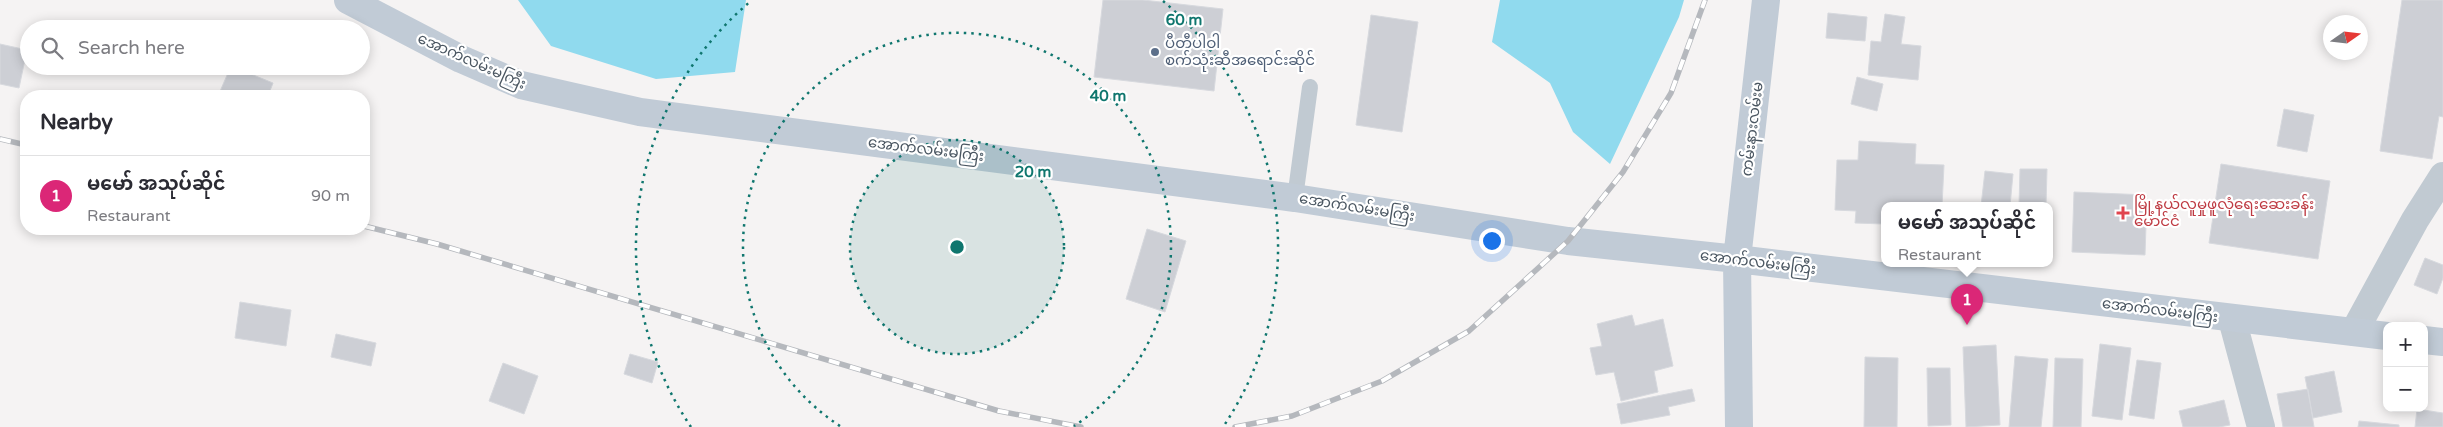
<!DOCTYPE html>
<html lang="en">
<head>
<meta charset="utf-8">
<style>
	body { margin:0; font-family:"Varela Round","Noto Sans Myanmar",sans-serif; background:#f7f7f7; color:#2b2b33 }
	.controls { position:absolute; right:15px; bottom:15px; display:grid; overflow:hidden; border-radius:10px; box-shadow:0 2px 12px #0003 }
	.controls button { width:45px; height:45px; display:grid; place-items:center; padding:0; border:0; border-bottom:1px solid #e1e1e2; background:#fff; color:#2b2b33; font:25px sans-serif }
	.compass { position:absolute; left:2323px; top:15px; width:45px; height:45px; border-radius:50%; background:#fff; box-shadow:0 2px 12px #0003; rotate:76deg }
	.you { position:absolute; left:1491px; top:240px; width:18px; height:18px; margin:-12px; border:4px solid #fff; border-radius:50%; background:#1a73e8; box-shadow:0 0 0 8px #1a73e833 }
	.badge { display:grid; place-items:center; width:32px; height:32px; border-radius:50%; background:#db2777; color:#fff; font-size:16px; font-weight:700 }
	.pin { position:absolute; translate:-50% -41px; filter:drop-shadow(0 1px 2px #0008) }
	.pin::after { content:''; position:absolute; top:26px; width:18px; height:15px; background:inherit; clip-path:polygon(0 0,100% 0,50% 100%) }
	.popup { position:absolute; left:1881px; top:202px; width:172px; height:65px; box-sizing:border-box; display:grid; place-content:center; border-radius:10px; background:#fff; filter:drop-shadow(0 1px 4px #0005); font-size:16px; white-space:nowrap; color:#7c7c81 }
	.popup b { font-size:19px; color:#2b2b33 }
	.popup::after { content:''; position:absolute; left:50%; top:100%; margin-left:-10px; border:10px solid transparent; border-top-color:#fff }
	.list { margin:0; padding:0; list-style:none }
	h2 { display:flex; justify-content:space-between; align-items:center; height:65px; margin:0; padding:0 20px; font-size:21px }
	h2 small { font-size:16px; font-weight:400; color:#7c7c81 }
	.list li { display:grid; grid-template-columns:32px 1fr auto; gap:15px; align-items:center; box-sizing:border-box; height:80px; padding:0 20px; border-top:1px solid #e1e1e2 }
	.list b { display:block; font-size:19px; white-space:nowrap }
	.list p { margin:0; font-size:16px; white-space:nowrap; color:#7c7c81 }
	.list em { font-size:16px; font-style:normal; color:#7c7c81 }
	.icon { flex:none; width:28px; height:28px; fill:none; stroke:currentColor; stroke-width:2; stroke-linecap:round; stroke-linejoin:round }
	.map { position:relative; flex:none; width:2443px; height:427px; overflow:hidden }
	.search { position:absolute; background:#fff; box-shadow:0 2px 12px #0003; left:20px; top:20px; width:350px; height:55px; display:flex; align-items:center; gap:12px; box-sizing:border-box; padding:0 18px; border-radius:28px; color:#7c7c81; font-size:19px }
	.panel { position:absolute; background:#fff; box-shadow:0 2px 12px #0003; left:20px; top:90px; width:350px; height:145px; border-radius:20px }
	.map>svg:first-child { display:block }
</style>
</head>
<body>
<div class="map">
<svg width="2443" height="427" viewBox="0 0 2443 427">
	<rect width="100%" height="100%" fill="#f5f3f3"/>
	<!-- water -->
	<path fill="#90daee" d="M 518,0 L 746,0 L 735,72 L 656,79 L 551,46 Z
		M 1500,0 L 1684,0 L 1679,17 L 1610,164 L 1573,132 L 1550,83 L 1492,42 Z"/>
	<!-- building -->
	<path fill="#cdcfd5" stroke="#d7d9de" d="M 1103,0 L 1143,0 L 1223,9 L 1214,91 L 1094,77 Z
		M 2402,0 L 2443,0 L 2443,117 L 2439,116 L 2432,159 L 2380,151 Z
		M 1828,13 L 1867,17 L 1865,41 L 1826,38 Z
		M 1885,14 L 1905,17 L 1901,44 L 1921,46 L 1918,80 L 1868,75 L 1871,41 L 1881,42 Z
		M 1371,15 L 1418,22 L 1402,132 L 1356,125 Z
		M 0,44 L 27,50 L 19,88 L 0,84 Z
		M 231,66 L 273,83 L 268,96 L 218,96 Z
		M 1857,77 L 1883,84 L 1877,111 L 1851,104 Z
		M 2284,109 L 2314,115 L 2307,152 L 2277,146 Z
		M 1859,141 L 1916,144 L 1915,164 L 1944,165 L 1942,206 L 1884,206 L 1884,224 L 1855,223 L 1856,211 L 1835,210 L 1837,160 L 1858,160 Z
		M 2221,164 L 2330,181 L 2318,259 L 2209,243 Z
		M 2020,169 L 2047,169 L 2046,206 L 2019,206 Z
		M 1985,171 L 2013,174 L 2010,206 L 1981,206 Z
		M 2074,192 L 2147,195 L 2145,255 L 2072,252 Z
		M 1147,229 L 1186,241 L 1165,312 L 1126,299 Z
		M 2425,258 L 2443,265 L 2443,278 L 2437,294 L 2414,285 Z
		M 240,302 L 291,310 L 286,346 L 235,338 Z
		M 1632,315 L 1635,326 L 1663,319 L 1673,366 L 1654,371 L 1658,392 L 1621,401 L 1614,372 L 1596,375 L 1590,348 L 1602,346 L 1597,324 Z
		M 336,334 L 376,343 L 371,366 L 331,357 Z
		M 2100,344 L 2131,348 L 2122,420 L 2092,416 Z
		M 1996,345 L 2000,425 L 1966,427 L 1963,347 Z
		M 630,354 L 658,362 L 652,383 L 624,374 Z
		M 2015,356 L 2048,359 L 2041,427 L 2009,427 Z
		M 1865,357 L 1898,358 L 1897,427 L 1864,427 Z
		M 2055,358 L 2083,359 L 2081,427 L 2053,427 Z
		M 2137,360 L 2161,363 L 2154,419 L 2129,415 Z
		M 503,363 L 538,376 L 524,414 L 489,401 Z
		M 1927,368 L 1950,368 L 1951,425 L 1928,426 Z
		M 2334,371 L 2342,412 L 2313,418 L 2305,377 Z
		M 1692,389 L 1695,401 L 1668,407 L 1670,415 L 1621,424 L 1617,404 Z
		M 2308,389 L 2314,427 L 2283,427 L 2277,394 Z
		M 2224,400 L 2230,425 L 2219,427 L 2183,427 L 2179,411 Z
		M 2417,409 L 2443,413 L 2443,427 L 2415,427 Z
		M 2359,421 L 2399,425 L 2399,427 L 2358,427 Z"/>
	<g fill="none" stroke-linecap="round" stroke-linejoin="round">
		<!-- service -->
		<path stroke="#c1cad2" stroke-width="16" d="M 1295,198 L 1310,87"/>
		<!-- minor -->
		<path stroke="#c1cad2" stroke-width="28" d="M 2232,319 L 2261,427
			M 2354,332 L 2415,220 L 2443,176"/>
		<!-- secondary -->
		<path stroke="#c1cbd6" stroke-width="28" d="M 348,0 L 461,59 L 521,85 L 640,112 L 1295,198 L 1568,241 L 1737,259 L 2387,336
			M 2424,340 L 2443,342
			M 1739,427 L 1737,259 L 1766,0"/>
		<defs>
			<path id="rail" d="M 0,139 L 26,145
				M 364,226 L 437,244 L 999,411 L 1081,427
				M 1235,427 L 1292,416 L 1382,381 L 1469,331 L 1568,241 L 1623,172 L 1671,93 L 1705,0"/>
		</defs>
		<!-- rail casing -->
		<use href="#rail" stroke="#b5b8bd" stroke-width="5.5"/>
		<!-- rail -->
		<use href="#rail" stroke="#fff" stroke-width="4" stroke-dasharray="11" stroke-linecap="butt"/>
	</g>
	<!-- distance rings -->
	<circle cx="957" cy="247" r="107" fill="#0f766e" fill-opacity=".12"/>
	<g fill="none" stroke="#0f766e" stroke-width="2.5" stroke-dasharray="2.5 5">
		<circle cx="957" cy="247" r="107"/>
		<path d="M840 426A214 214 0 1 1 1074 426"/>
		<path d="M691 427A321 321 0 0 1 751 1M1163 1A321 321 0 0 1 1223 427"/>
	</g>
	<!-- markers -->
	<circle fill="#5c6f8a" stroke="#fff" stroke-width="2" cx="1155" cy="52" r="5"/>
	<path fill="#e0444e" stroke="#fff" stroke-width="2" d="M2120.5 205.5h5v5h5v5h-5v5h-5v-5h-5v-5h5z"/>
	<g text-anchor="middle" dominant-baseline="central" stroke-width="4.5" stroke-linejoin="round" paint-order="stroke">
		<!-- service labels -->
		<g font-size="15" fill="#4e5e75" stroke="#fff" text-anchor="start">
			<text x="1165" y="43">ပီတီပါဝါ<tspan x="1165" dy="17">စက်သုံးဆီအရောင်းဆိုင်</tspan></text>
		</g>
		<!-- street labels -->
		<g font-size="15" fill="#4a5661" stroke="#fff">
			<text transform="translate(472 61) rotate(24)">အောက်လမ်းမကြီး</text>
			<text transform="translate(1752 129) rotate(-83)">ကမ်းနားလမ်းမ</text>
			<text transform="translate(926 149) rotate(7)">အောက်လမ်းမကြီး</text>
			<text transform="translate(1357 207) rotate(9)">အောက်လမ်းမကြီး</text>
			<text transform="translate(1758 262) rotate(7)">အောက်လမ်းမကြီး</text>
			<text transform="translate(2160 310) rotate(7)">အောက်လမ်းမကြီး</text>
		</g>
		<!-- health labels -->
		<g font-size="15" fill="#be3a42" stroke="#fff" text-anchor="start">
			<text x="2134" y="204">မြို့နယ်လူမှုဖူလုံရေးဆေးခန်း<tspan x="2134" dy="17">မောင်ငံ</tspan></text>
		</g>
	</g>
	<circle cx="957" cy="247" r="8" fill="#0f766e" stroke="#fff" stroke-width="2.5"/>
	<g font-size="15" text-anchor="middle" font-weight="bold" fill="#0f766e" stroke="#fff" stroke-width="4.5" stroke-linejoin="round" paint-order="stroke">
		<text x="1184" y="25">60 m</text>
		<text x="1108" y="101">40 m</text>
		<text x="1033" y="177">20 m</text>
	</g>
</svg>
<div class="controls">
<button>+</button>
<button>−</button>
</div>
<svg class="compass" viewBox="-18 -18 36 36"><path d="M0-13l5 13h-10z" fill="#e53935"/><path d="M0 13l5-13h-10z" fill="#7c7c81"/></svg>
<div class="you"></div>
<div class="pin badge" style="left:1967px;top:325px">1</div>
<div class="popup"><b>မမော် အသုပ်ဆိုင်</b>Restaurant</div>
<div class="search"><svg class="icon" aria-label="search" viewBox="0 0 24 24"><circle cx="10" cy="10" r="6"/><path d="M15 15l6 6"/></svg>Search here</div>
<section class="panel">
<h2>Nearby<small></small></h2>
<ul class="list">
<li><span class="badge">1</span><div><b>မမော် အသုပ်ဆိုင်</b><p>Restaurant</p></div><em>90 m</em></li>
</ul>
</section>
</div>
</body>
</html>
